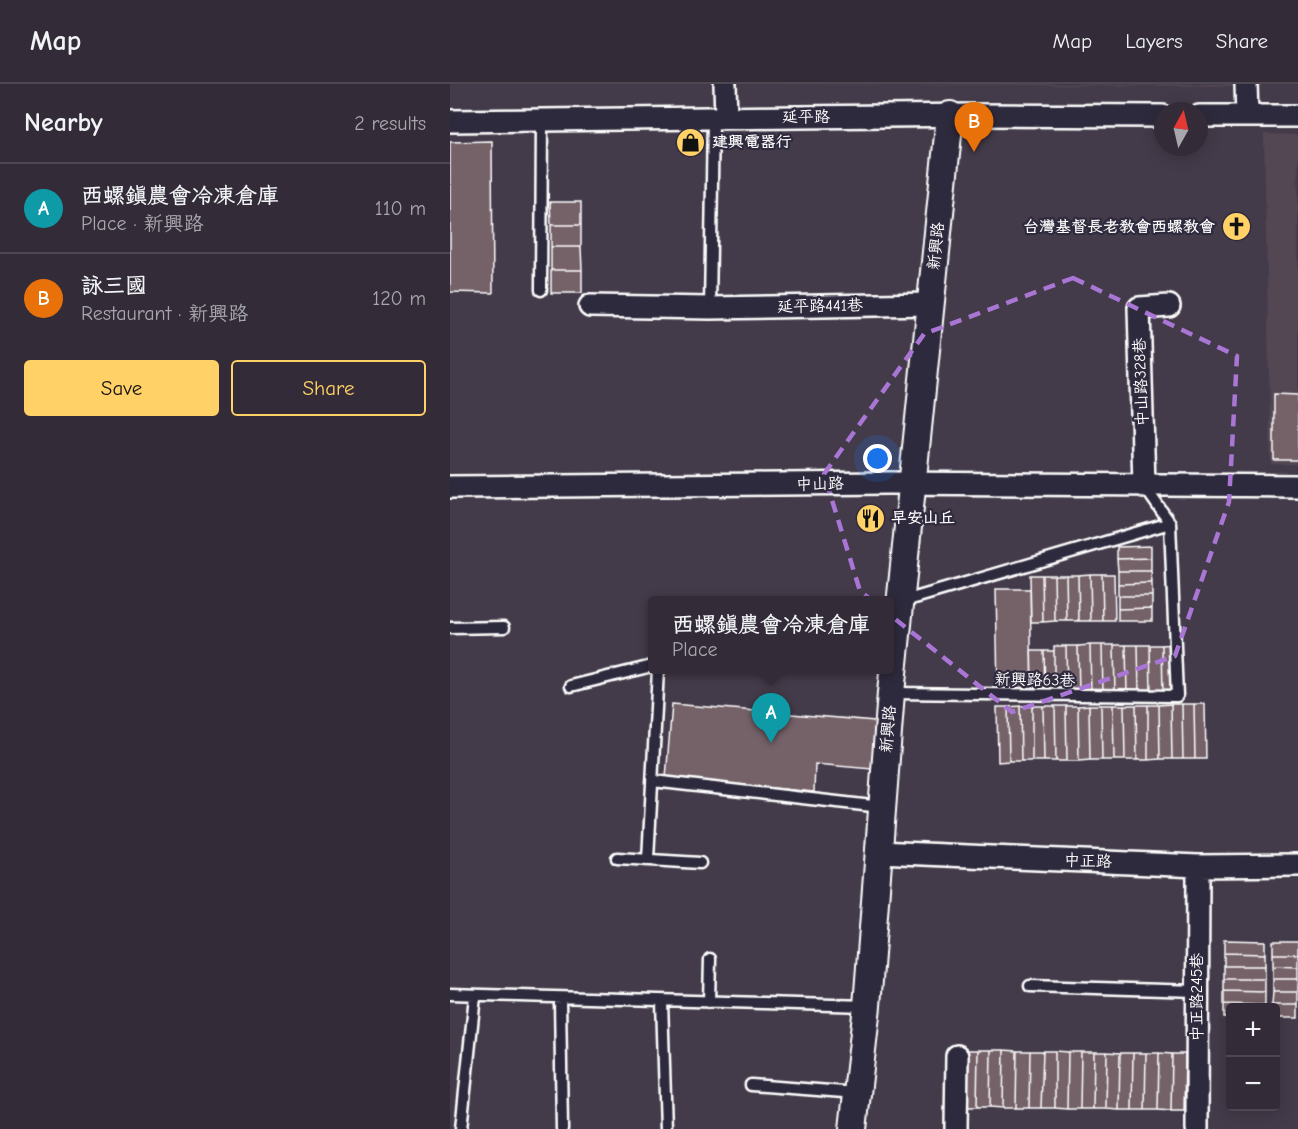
<!DOCTYPE html>
<html lang="en">
<head>
<meta charset="utf-8">
<style>
	body { margin:0; font-family:"Comic Neue","LXGW WenKai TC",sans-serif; background:#3b3440; color:#f1f3f6 }
	.controls { position:absolute; right:18px; bottom:18px; display:grid; overflow:hidden; border-radius:6px; box-shadow:0 3px 15px #0003 }
	.controls button { width:54px; height:54px; display:grid; place-items:center; padding:0; border:0; border-bottom:2px solid #4e4853; background:#332c38; color:#f1f3f6; font:30px sans-serif }
	.compass { position:absolute; left:704px; top:18px; width:54px; height:54px; border-radius:50%; background:#332c38; box-shadow:0 3px 15px #0003; rotate:8deg }
	.you { position:absolute; left:428px; top:375px; width:21px; height:21px; margin:-15px; border:4px solid #fff; border-radius:50%; background:#1a73e8; box-shadow:0 0 0 9px #1a73e833 }
	.badge { display:grid; place-items:center; width:39px; height:39px; border-radius:50%; background:#ffd166; color:#fff; font-size:20px; font-weight:700 }
	.pin { position:absolute; translate:-50% -50px; filter:drop-shadow(0 2px 3px #0008) }
	.pin::after { content:''; position:absolute; top:32px; width:21px; height:18px; background:inherit; clip-path:polygon(0 0,100% 0,50% 100%) }
	.popup { position:absolute; left:198px; top:512px; width:246px; height:78px; box-sizing:border-box; display:grid; place-content:center; border-radius:6px; background:#332c38; filter:drop-shadow(0 2px 4px #0005); font-size:20px; white-space:nowrap; color:#a9a7ae }
	.popup b { font-size:22px; color:#f1f3f6 }
	.popup::after { content:''; position:absolute; left:50%; top:100%; margin-left:-12px; border:12px solid transparent; border-top-color:#332c38 }
	.list { margin:0; padding:0; list-style:none }
	h2 { display:flex; justify-content:space-between; align-items:center; height:78px; margin:0; padding:0 24px; font-size:26px }
	h2 small { font-size:20px; font-weight:400; color:#a9a7ae }
	.list li { display:grid; grid-template-columns:39px 1fr auto; gap:18px; align-items:center; box-sizing:border-box; height:90px; padding:0 24px; border-top:2px solid #4e4853 }
	.list b { display:block; font-size:22px; white-space:nowrap }
	.list p { margin:0; font-size:20px; white-space:nowrap; color:#a9a7ae }
	.list em { font-size:20px; font-style:normal; color:#a9a7ae }
	.actions { display:flex; gap:12px; padding:18px 24px }
	.actions a { flex:1; padding:14px 0; border:2px solid #ffd166; border-radius:6px; text-align:center; font-size:21px; color:#ffd166 }
	.actions .main { background:#ffd166; color:#111 }
	.map { position:relative; flex:none; width:848px; height:1045px; overflow:hidden }
	header { display:flex; align-items:center; gap:36px; box-sizing:border-box; height:84px; padding:0 30px; background:#332c38; border-bottom:2px solid #4e4853 }
	header strong { font-size:28px }
	nav { display:flex; gap:33px; margin-inline-start:auto; font-size:21px }
	main { display:flex }
	aside { flex:1; background:#332c38 }
	.map>svg:first-child { display:block }
</style>
</head>
<body>
<header>
<strong>Map</strong>
<nav><a>Map</a><a>Layers</a><a>Share</a></nav>
</header>
<main>
<aside>
<h2>Nearby<small>2 results</small></h2>
<ul class="list">
<li><span class="badge" style="background:#0f9aa8">A</span><div><b>西螺鎮農會冷凍倉庫</b><p>Place · 新興路</p></div><em>110 m</em></li>
<li><span class="badge" style="background:#e8710a">B</span><div><b>詠三國</b><p>Restaurant · 新興路</p></div><em>120 m</em></li>
</ul>
<div class="actions"><a class="main">Save</a><a>Share</a></div>
</aside>
<div class="map">
<svg width="848" height="1045" viewBox="0 0 848 1045">
	<rect width="100%" height="100%" fill="#443b4a"/>
	<filter id="ink" filterUnits="userSpaceOnUse"><feTurbulence type="fractalNoise" baseFrequency=".0167" numOctaves="2"/><feDisplacementMap in="SourceGraphic" scale="12" xChannelSelector="R" yChannelSelector="G"/><feConvolveMatrix kernelMatrix="1 2 1 2 8 2 1 2 1" color-interpolation-filters="sRGB"/></filter>
	<g filter="url(#ink)">
		<!-- built -->
		<path fill="#534753" d="M 302,0 L 812,0 L 812,2 Z
			M 814,50 L 848,51 L 848,380 L 821,380 Z"/>
		<!-- building -->
		<path fill="#756269" stroke="#fff" stroke-width="1.5" d="M 42,57 L 43,209 L 0,208 L 0,58 Z
			M 100,118 L 131,118 L 131,141 L 101,141 Z
			M 101,141 L 131,141 L 131,163 L 101,163 Z
			M 101,163 L 131,163 L 132,186 L 101,186 Z
			M 101,186 L 132,186 L 132,209 L 101,209 Z
			M 824,310 L 848,311 L 848,376 L 824,376 Z
			M 701,462 L 701,474 L 667,475 L 667,463 Z
			M 701,474 L 701,487 L 668,487 L 667,475 Z
			M 668,487 L 701,487 L 702,499 L 668,500 Z
			M 640,490 L 641,537 L 629,537 L 628,491 Z
			M 640,490 L 652,490 L 653,537 L 641,537 Z
			M 652,490 L 664,490 L 665,537 L 653,537 Z
			M 580,491 L 592,491 L 593,538 L 581,538 Z
			M 592,491 L 604,491 L 605,537 L 593,538 Z
			M 604,491 L 616,491 L 617,537 L 605,537 Z
			M 616,491 L 628,491 L 629,537 L 617,537 Z
			M 702,499 L 702,512 L 668,512 L 668,500 Z
			M 546,505 L 580,505 L 582,605 L 548,605 Z
			M 668,512 L 702,512 L 702,524 L 668,525 Z
			M 702,524 L 702,537 L 668,537 L 668,525 Z
			M 724,560 L 725,609 L 713,609 L 712,561 Z
			M 640,561 L 652,561 L 653,610 L 641,610 Z
			M 640,561 L 641,610 L 629,610 L 628,562 Z
			M 652,561 L 664,561 L 665,610 L 653,610 Z
			M 664,561 L 676,561 L 677,610 L 665,610 Z
			M 676,561 L 688,561 L 689,609 L 677,610 Z
			M 688,561 L 700,561 L 701,609 L 689,609 Z
			M 700,561 L 712,561 L 713,609 L 701,609 Z
			M 604,562 L 616,562 L 617,610 L 604,611 Z
			M 616,562 L 628,562 L 629,610 L 617,610 Z
			M 581,567 L 594,567 L 595,611 L 582,611 Z
			M 594,567 L 604,567 L 604,611 L 595,611 Z
			M 222,620 L 425,637 L 422,685 L 365,680 L 364,708 L 216,694 Z
			M 721,620 L 732,620 L 733,675 L 722,675 Z
			M 721,620 L 722,675 L 710,675 L 709,621 Z
			M 732,620 L 744,620 L 745,675 L 733,675 Z
			M 744,620 L 755,620 L 756,675 L 745,675 Z
			M 639,621 L 651,621 L 652,676 L 640,676 Z
			M 639,621 L 640,676 L 629,677 L 628,622 Z
			M 651,621 L 663,621 L 664,676 L 652,676 Z
			M 663,621 L 674,621 L 675,676 L 664,676 Z
			M 674,621 L 686,621 L 687,676 L 675,676 Z
			M 686,621 L 698,621 L 698,676 L 687,676 Z
			M 698,621 L 709,621 L 710,675 L 698,676 Z
			M 570,622 L 582,622 L 582,677 L 571,677 Z
			M 570,622 L 571,677 L 559,677 L 558,623 Z
			M 582,622 L 593,622 L 594,677 L 582,677 Z
			M 593,622 L 605,622 L 606,677 L 594,677 Z
			M 605,622 L 616,622 L 617,677 L 606,677 Z
			M 616,622 L 628,622 L 629,677 L 617,677 Z
			M 547,623 L 558,623 L 559,677 L 548,678 Z
			M 774,856 L 815,857 L 815,870 L 774,869 Z
			M 823,857 L 848,857 L 848,870 L 823,870 Z
			M 774,869 L 815,870 L 815,882 L 774,882 Z
			M 823,870 L 848,870 L 848,883 L 823,882 Z
			M 774,882 L 815,882 L 815,895 L 774,895 Z
			M 823,882 L 848,883 L 848,895 L 823,895 Z
			M 774,895 L 815,895 L 815,908 L 774,907 Z
			M 823,895 L 848,895 L 848,908 L 823,908 Z
			M 774,907 L 815,908 L 815,921 L 774,920 Z
			M 823,908 L 848,908 L 848,921 L 822,921 Z
			M 774,920 L 815,921 L 815,924 L 780,924 L 780,933 L 774,933 Z
			M 822,921 L 848,921 L 848,934 L 826,934 L 826,924 Z
			M 515,966 L 528,966 L 527,1023 L 514,1023 Z
			M 528,966 L 541,966 L 540,1023 L 527,1023 Z
			M 541,966 L 554,966 L 553,1024 L 540,1023 Z
			M 554,966 L 567,967 L 566,1024 L 553,1024 Z
			M 567,967 L 580,967 L 579,1024 L 566,1024 Z
			M 580,967 L 593,967 L 591,1024 L 579,1024 Z
			M 593,967 L 605,967 L 605,1024 L 591,1024 Z
			M 605,967 L 618,968 L 617,1025 L 605,1024 Z
			M 618,968 L 631,968 L 630,1025 L 617,1025 Z
			M 631,968 L 644,968 L 643,1025 L 630,1025 Z
			M 644,968 L 657,968 L 656,1025 L 643,1025 Z
			M 657,968 L 670,969 L 669,1026 L 656,1025 Z
			M 670,969 L 683,969 L 682,1026 L 669,1026 Z
			M 683,969 L 696,969 L 695,1026 L 682,1026 Z
			M 696,969 L 709,969 L 708,1026 L 695,1026 Z
			M 709,969 L 722,970 L 721,1027 L 708,1026 Z
			M 722,970 L 735,970 L 734,1027 L 721,1027 Z"/>
		<g fill="none" stroke-linecap="round" stroke-linejoin="round">
			<defs>
				<path id="service" d="M 91,206 L 92,36
					M 260,224 L 263,34
					M 451,518 L 720,439
					M 0,544 L 54,543
					M 121,602 L 202,582
					M 442,609 L 727,612 L 720,439 L 694,402
					M 203,697 L 431,723
					M 167,774 L 250,779
					M 198,776 L 208,586
					M 580,902 L 747,907
					M 0,910 L 417,922
					M 110,915 L 112,1045
					M 212,917 L 216,1045
					M 259,918 L 260,875
					M 301,1001 L 407,1009
					M 11,1045 L 25,912"/>
				<path id="minor" d="M 275,0 L 276,33
					M 796,0 L 797,32
					M 749,32 L 848,32
					M 0,37 L 525,31 L 713,32
					M 140,222 L 260,224 L 480,220
					M 694,402 L 689,224 L 719,222
					M 0,403 L 439,399 L 848,402
					M 428,768 L 748,782 L 848,781
					M 506,1045 L 507,972
					M 747,1045 L 748,782"/>
				<path id="tertiary" d="M 403,1045 L 417,922 L 441,609 L 500,31"/>
			</defs>
			<!-- service casing -->
			<use href="#service" stroke="#fff" stroke-width="15"/>
			<!-- minor casing -->
			<use href="#minor" stroke="#fff" stroke-width="26"/>
			<!-- tertiary casing -->
			<use href="#tertiary" stroke="#fff" stroke-width="30"/>
			<!-- service -->
			<use href="#service" stroke="#2f2a3d" stroke-width="10"/>
			<!-- minor -->
			<use href="#minor" stroke="#2f2a3d" stroke-width="21"/>
			<!-- tertiary -->
			<use href="#tertiary" stroke="#2f2a3d" stroke-width="26"/>
		</g>
	</g>
	<!-- marked area -->
	<path fill="none" stroke="#a976d5" stroke-width="4.5" stroke-dasharray="12 8" stroke-linejoin="round" d="M 623,194 L 787,272 L 779,418 L 725,572 L 562,628 L 410,507 L 374,390 L 474,250 Z"/>
	<!-- icons -->
	<defs>
		<symbol id="shop-disc" viewBox="-11 -11 22 22"><circle r="9.5" fill="#ffd166" stroke="#2f2a3d"/><path d="M-5-2.5h2.3a2.7 3.5 0 0 1 5.4 0H5L5.5 6h-11ZM-1.5-2.5h3a1.5 2.3 0 0 0-3 0Z" fill="#111"/></symbol>
		<symbol id="church-disc" viewBox="-11 -11 22 22"><circle r="9.5" fill="#ffd166" stroke="#2f2a3d"/><path d="M-1.2-6h2.4v3.5h3.3v2.4h-3.3V6h-2.4V-.1h-3.3v-2.4h3.3Z" fill="#111"/></symbol>
		<symbol id="restaurant-disc" viewBox="-11 -11 22 22"><circle r="9.5" fill="#ffd166" stroke="#2f2a3d"/><path d="M-5-6h1v4h1v-4h1v4h1v-4h1v5L-1.5 .5V6h-2V.5L-5-1ZM5-6V6H3V1.5H1.5Q1.5-4 5-6Z" fill="#111"/></symbol>
	</defs>
	<g fill-rule="evenodd">
		<use href="#shop-disc" x="224" y="42" width="33" height="33"/>
		<use href="#church-disc" x="770" y="126" width="33" height="33"/>
		<use href="#restaurant-disc" x="404" y="418" width="33" height="33"/>
	</g>
	<g text-anchor="middle" dominant-baseline="central" stroke-width="4.5" stroke-linejoin="round" paint-order="stroke">
		<!-- street labels -->
		<g font-size="16" fill="#fff" stroke="#2f2a3d">
			<text x="356" y="33">延平路</text>
			<text transform="translate(486 162) rotate(-84)">新興路</text>
			<text transform="translate(370 222) rotate(-1)">延平路441巷</text>
			<text transform="translate(691 298) rotate(-92)">中山路328巷</text>
			<text transform="translate(370 400) rotate(-1)">中山路</text>
			<text transform="translate(585 596) rotate(1)">新興路63巷</text>
			<text transform="translate(438 645) rotate(-85)">新興路</text>
			<text transform="translate(638 777) rotate(2)">中正路</text>
			<text transform="translate(747 913) rotate(-90)">中正路245巷</text>
		</g>
		<!-- poi labels -->
		<g font-size="16" font-weight="bold" fill="#fff" stroke="#2f2a3d" text-anchor="start">
			<text x="262" y="58">建興電器行</text>
			<text x="765" y="143" text-anchor="end">台灣基督長老教會西螺教會</text>
			<text x="441" y="434">早安山丘</text>
		</g>
	</g>
</svg>
<div class="controls">
<button>+</button>
<button>−</button>
</div>
<svg class="compass" viewBox="-18 -18 36 36"><path d="M0-13l5 13h-10z" fill="#e53935"/><path d="M0 13l5-13h-10z" fill="#a9a7ae"/></svg>
<div class="you"></div>
<div class="pin badge" style="left:321px;top:659px;background:#0f9aa8">A</div>
<div class="popup"><b>西螺鎮農會冷凍倉庫</b>Place</div>
<div class="pin badge" style="left:524px;top:68px;background:#e8710a">B</div>
</div>
</main>
</body>
</html>
